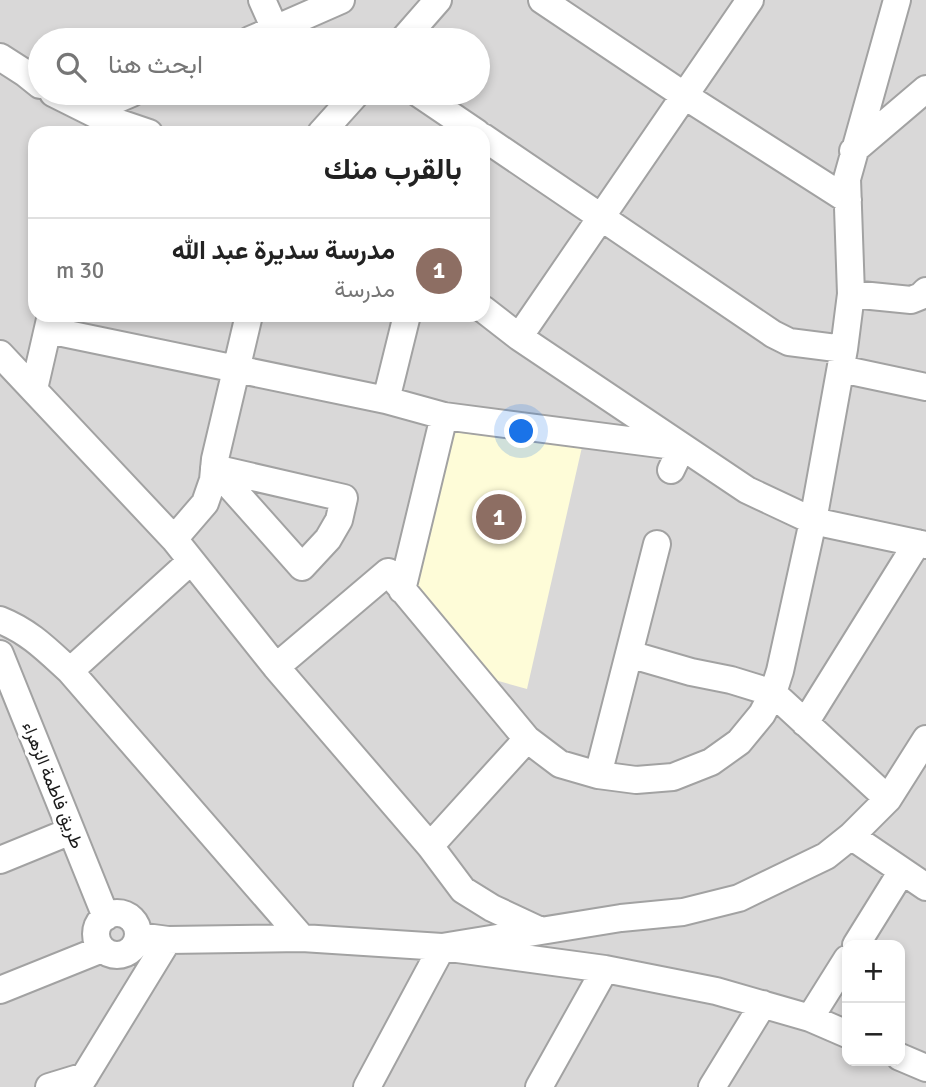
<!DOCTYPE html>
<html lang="ar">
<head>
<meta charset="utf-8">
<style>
	body { margin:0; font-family:Signika,Vazirmatn,sans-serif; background:#f6f6f6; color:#222; direction:rtl }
	.controls { position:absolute; right:21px; bottom:21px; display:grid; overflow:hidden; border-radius:14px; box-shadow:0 4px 10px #0003 }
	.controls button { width:63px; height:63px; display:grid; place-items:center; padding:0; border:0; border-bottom:2px solid #e0e0e0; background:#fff; color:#222; font:35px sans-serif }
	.you { position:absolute; left:522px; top:432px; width:24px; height:24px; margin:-18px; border:5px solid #fff; border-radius:50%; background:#1a73e8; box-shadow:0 0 0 10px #1a73e833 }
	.badge { display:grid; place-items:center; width:46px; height:46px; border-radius:50%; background:#bf070e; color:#fff; font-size:23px; font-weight:700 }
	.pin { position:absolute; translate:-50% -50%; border:4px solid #fff; box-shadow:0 2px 7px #0006 }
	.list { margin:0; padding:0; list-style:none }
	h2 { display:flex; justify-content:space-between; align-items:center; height:91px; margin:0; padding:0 28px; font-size:30px }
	h2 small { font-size:23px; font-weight:400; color:#767676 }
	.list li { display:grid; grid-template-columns:46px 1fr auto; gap:21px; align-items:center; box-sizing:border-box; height:105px; padding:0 28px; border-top:2px solid #e0e0e0 }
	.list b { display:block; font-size:26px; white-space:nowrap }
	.list p { margin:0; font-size:23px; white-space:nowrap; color:#767676 }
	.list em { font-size:23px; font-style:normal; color:#767676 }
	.icon { flex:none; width:38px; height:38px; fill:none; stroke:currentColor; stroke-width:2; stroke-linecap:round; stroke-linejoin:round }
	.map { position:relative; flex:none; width:926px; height:1087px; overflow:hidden; direction:ltr }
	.search { position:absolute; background:#fff; box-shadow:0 4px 10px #0003; left:28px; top:28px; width:462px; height:77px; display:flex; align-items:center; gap:18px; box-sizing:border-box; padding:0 24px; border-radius:38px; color:#767676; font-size:26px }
	.panel { position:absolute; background:#fff; box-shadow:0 4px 10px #0003; left:28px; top:126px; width:462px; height:196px; border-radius:21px; direction:rtl }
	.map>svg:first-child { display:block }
</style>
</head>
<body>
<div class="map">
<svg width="926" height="1087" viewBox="0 0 926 1087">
	<rect width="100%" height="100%" fill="#ece8e0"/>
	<!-- residential -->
	<path fill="#d9d8d8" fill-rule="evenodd" d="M 0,0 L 926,0 L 926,1087 L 0,1087 ZM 40,40 L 478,40 L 478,93 L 40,93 ZM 35,133 L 483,133 L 483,315 L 35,315 ZM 847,945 L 900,945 L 900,1061 L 847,1061 Z"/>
	<!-- education -->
	<path fill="#fefcd8" d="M 453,432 L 582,447 L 527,689 L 481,676 L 414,588 Z"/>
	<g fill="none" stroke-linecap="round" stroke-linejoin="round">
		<defs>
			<path id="minor" d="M 262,0 L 275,29
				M 542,0 L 685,96 L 848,200
				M 250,40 L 341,0
				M 403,40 L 438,0
				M 0,57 L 25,73 L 40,85
				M 53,93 L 99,116 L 149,133
				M 418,93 L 477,133
				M 90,111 L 132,93
				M 321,133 L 357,93
				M 483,137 L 773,334 L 789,342 L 844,349
				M 853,151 L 926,89
				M 851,294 L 911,300 L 921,296 L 926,291
				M 483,309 L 519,337 L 747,490 L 813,521 L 926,545
				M 48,330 L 386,400 L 444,416 L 682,447 L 671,470
				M 519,337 L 750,0
				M 0,354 L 174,539 L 276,667 L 430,846 L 463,890 L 492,908 L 539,930
				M 841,369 L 926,387
				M 34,389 L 51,315
				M 386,400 L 407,315
				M 214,468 L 344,498 L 339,520 L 328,539 L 302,567 Z
				M 174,539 L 205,503 L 213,480 L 215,459 L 249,315
				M 402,590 L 444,416
				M 0,620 C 30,632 47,650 70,671 L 302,938
				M 0,654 L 106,917
				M 629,654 L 691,672 L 731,680 L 773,693 L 888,799
				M 276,667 L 388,572 L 527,739 L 560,764 L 598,775 L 636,780 L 673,777 L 711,762 L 739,742 L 762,714 L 773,693 L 780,671 L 813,521 L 844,349 L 851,294 L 847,179 L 897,0
				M 70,671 L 191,561
				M 805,723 L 917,543
				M 598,775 L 657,544
				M 851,836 L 926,887
				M 430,846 L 527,739
				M 0,860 L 71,831
				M96 934a21 21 0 1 1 42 0a21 21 0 1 1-42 0Z
				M 138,936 L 168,940 L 302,938 L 442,947 L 605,969 L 716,991 L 810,1018 L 847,1034
				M 856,945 L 902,871
				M 0,990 L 102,949
				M 810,1018 L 847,959
				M 900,1057 L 926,1068
				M 49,1087 L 85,1076
				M 78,1087 L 168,940
				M 367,1087 L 442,947 L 621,918 L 683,912 L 739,898 L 826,856 L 851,836 L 888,799 L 926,739
				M 539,1087 L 605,969
				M 712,1087 L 763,1004"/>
		</defs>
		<!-- minor casing -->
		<use href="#minor" stroke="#a2a2a2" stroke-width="30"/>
		<!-- minor -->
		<use href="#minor" stroke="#fff" stroke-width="26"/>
	</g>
	<g text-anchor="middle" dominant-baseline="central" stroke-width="7" stroke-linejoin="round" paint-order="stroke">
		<!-- street labels -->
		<g font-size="18" fill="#1b1b1b" stroke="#fff">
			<text transform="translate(53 785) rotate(68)">طريق فاطمة الزهراء</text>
		</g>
	</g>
</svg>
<div class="controls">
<button>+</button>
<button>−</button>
</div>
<div class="you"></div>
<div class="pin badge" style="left:499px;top:517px;background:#8d6e63">1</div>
<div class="search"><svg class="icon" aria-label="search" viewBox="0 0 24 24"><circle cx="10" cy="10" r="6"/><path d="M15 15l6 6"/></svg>ابحث هنا</div>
<section class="panel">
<h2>بالقرب منك<small></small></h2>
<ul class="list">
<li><span class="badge" style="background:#8d6e63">1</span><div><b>مدرسة سديرة عبد الله</b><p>مدرسة</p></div><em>30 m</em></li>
</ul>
</section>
</div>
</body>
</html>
